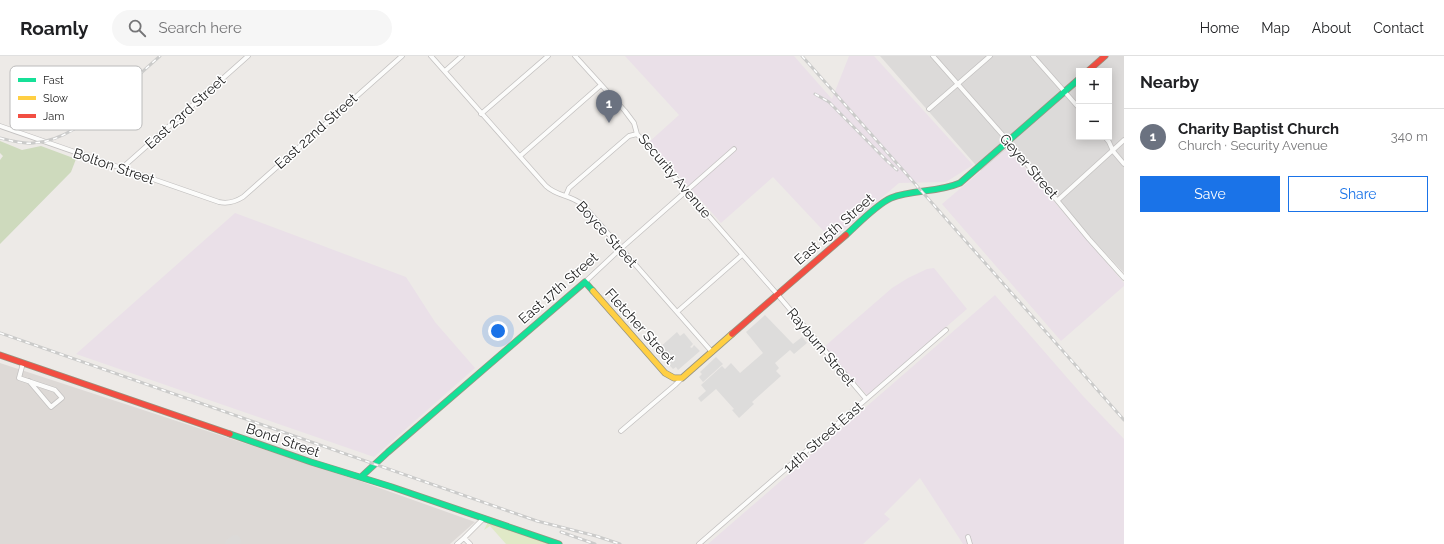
<!DOCTYPE html>
<html lang="en">
<head>
<meta charset="utf-8">
<style>
	body { margin:0; font-family:Raleway,sans-serif; background:#f6f6f6; color:#202124 }
	.controls { position:absolute; right:12px; top:12px; display:grid; overflow:hidden; border-radius:0px; box-shadow:0 2px 10px #0003 }
	.controls button { width:36px; height:36px; display:grid; place-items:center; padding:0; border:0; border-bottom:1px solid #e0e0e0; background:#fff; color:#202124; font:20px sans-serif }
	.you { position:absolute; left:498px; top:275px; width:14px; height:14px; margin:-10px; border:3px solid #fff; border-radius:50%; background:#1a73e8; box-shadow:0 0 0 6px #1a73e833 }
	.badge { display:grid; place-items:center; width:26px; height:26px; border-radius:50%; background:#1a73e8; color:#fff; font-size:13px; font-weight:700 }
	.pin { position:absolute; translate:-50% -33px; filter:drop-shadow(0 1px 2px #0008) }
	.pin::after { content:''; position:absolute; top:21px; width:14px; height:12px; background:inherit; clip-path:polygon(0 0,100% 0,50% 100%) }
	.list { margin:0; padding:0; list-style:none }
	h2 { display:flex; justify-content:space-between; align-items:center; height:52px; margin:0; padding:0 16px; font-size:17px }
	h2 small { font-size:13px; font-weight:400; color:#757577 }
	.list li { display:grid; grid-template-columns:26px 1fr auto; gap:12px; align-items:center; box-sizing:border-box; height:56px; padding:0 16px; border-top:1px solid #e0e0e0 }
	.list b { display:block; font-size:15px; white-space:nowrap }
	.list p { margin:0; font-size:13px; white-space:nowrap; color:#757577 }
	.list em { font-size:13px; font-style:normal; color:#757577 }
	.actions { display:flex; gap:8px; padding:12px 16px }
	.actions a { flex:1; padding:9px 0; border:1px solid #1a73e8; border-radius:0px; text-align:center; font-size:14px; color:#1a73e8 }
	.actions .main { background:#1a73e8; color:#fff }
	.icon { flex:none; width:22px; height:22px; fill:none; stroke:currentColor; stroke-width:2; stroke-linecap:round; stroke-linejoin:round }
	.map { position:relative; flex:none; width:1124px; height:488px; overflow:hidden }
	header { display:flex; align-items:center; gap:24px; box-sizing:border-box; height:56px; padding:0 20px; background:#fff; border-bottom:1px solid #e0e0e0 }
	header strong { font-size:19px }
	nav { display:flex; gap:22px; margin-inline-start:auto; font-size:14px }
	.search { width:280px; height:36px; background:#f6f6f6; display:flex; align-items:center; gap:10px; box-sizing:border-box; padding:0 14px; border-radius:22px; color:#757577; font-size:15px }
	main { display:flex }
	aside { flex:1; background:#fff }
	.map>svg:first-child { display:block }
</style>
</head>
<body>
<header>
<strong>Roamly</strong>
<div class="search"><svg class="icon" aria-label="search" viewBox="0 0 24 24"><circle cx="10" cy="10" r="6"/><path d="M15 15l6 6"/></svg>Search here</div>
<nav><a>Home</a><a>Map</a><a>About</a><a>Contact</a></nav>
</header>
<main>
<div class="map">
<svg width="1124" height="488" viewBox="0 0 1124 488">
	<rect width="100%" height="100%" fill="#edeae7"/>
	<!-- residential -->
	<path fill="#dcdad9" fill-rule="evenodd" d="M 880,0 L 1124,0 L 1124,217 L 1008,92 L 981,115 ZM 1079,15 L 1109,15 L 1109,81 L 1079,81 Z"/>
	<!-- industrial -->
	<path fill="#eae0e8" d="M 625,0 L 794,0 L 832,43 L 849,0 L 874,0 L 973,109 L 946,126 L 899,127 L 832,184 L 773,121 L 721,167 L 649,86 L 679,59 Z
		M 1008,92 L 1124,227 L 1124,230 L 1061,285 L 942,148 Z
		M 235,157 L 406,221 L 435,266 L 475,312 L 374,401 L 76,298 Z
		M 934,212 L 967,253 L 867,339 L 824,291 L 892,232 L 908,222 L 927,213 Z
		M 995,239 L 1083,340 L 1124,383 L 1124,488 L 963,488 L 920,422 L 884,458 L 890,463 L 863,488 L 708,488 Z"/>
	<!-- airport -->
	<path fill="#ddd9d6" d="M 0,307 L 357,424 L 475,466 L 450,488 L 0,488 Z"/>
	<!-- grass -->
	<path fill="#e0e9c7" d="M 488,466 L 551,488 L 506,488 L 490,470 L 484,474 Z"/>
	<!-- forest -->
	<path fill="#cedabd" d="M 0,85 L 22,94 L 41,90 L 76,103 L 71,116 L 0,188 L 0,104 L 3,100 L 0,97 Z"/>
	<!-- parking -->
	<path fill="#dddcdb" d="M 765,259 L 793,288 L 802,281 L 807,287 L 794,298 L 790,294 L 775,307 L 779,312 L 776,315 L 781,320 L 752,346 L 754,348 L 739,362 L 732,354 L 734,353 L 716,333 L 701,346 L 698,342 L 706,335 L 701,329 L 722,310 L 725,313 L 731,307 L 740,317 L 763,297 L 746,276 Z
		M 677,276 L 680,280 L 684,277 L 693,288 L 690,291 L 692,292 L 694,289 L 700,295 L 678,314 L 676,311 L 673,313 L 659,298 L 661,296 L 658,293 Z
		M 716,301 L 723,308 L 703,326 L 699,321 L 702,318 L 700,316 Z"/>
	<g fill="none" stroke-linecap="round" stroke-linejoin="round">
		<!-- taxiway -->
		<path stroke="#dcdad8" stroke-width="12" d="M 231,488 L 235,485"/>
		<defs>
			<path id="street" d="M 431,0 L 546,130 C 558,141 569,138 583,149 L 712,296
				M 575,0 L 625,55 L 634,67 L 637,78 L 777,238 L 866,343
				M 933,0 L 1008,85 L 1089,183 L 1124,222
				M 1033,0 L 1079,52
				M 445,15 L 462,0
				M 929,53 L 990,0
				M 481,58 L 548,0
				M 0,70 L 219,146 C 228,148 235,146 243,141 L 402,0
				M 1105,81 L 1109,86 L 1113,95 L 1124,108
				M 520,100 L 601,29
				M 122,112 L 248,0
				M 566,139 L 569,132 L 629,80 L 637,78
				M 1058,144 L 1124,84
				M 585,226 L 617,196 L 734,93
				M 677,256 L 742,199
				M 23,307 L 19,322 L 55,334 L 62,342 L 51,351 L 29,325
				M 621,375 L 675,329 L 682,322
				M 968,481 L 970,488
				M 464,482 L 484,462
				M 457,488 L 464,482 L 470,488
				M 699,488 L 946,274"/>
			<path id="fast" d="M 846,179 C 858,168 877,148 891,142 C 913,133 937,137 960,127 L 1079,23
				M 230,378 L 311,406 L 392,431 L 559,488
				M 361,421 L 388,396 L 585,226 L 593,235"/>
			<path id="slow" d="M 593,235 L 665,317 L 674,322 L 682,322 L 732,278"/>
			<path id="jam" d="M 1088,15 L 1105,0
				M 732,278 L 846,179
				M 0,299 L 230,378"/>
		</defs>
		<!-- street casing -->
		<use href="#street" stroke="#c3c1c0" stroke-width="5.5"/>
		<!-- fast casing -->
		<use href="#fast" stroke="#979480" stroke-width="7"/>
		<!-- slow casing -->
		<use href="#slow" stroke="#979480" stroke-width="7"/>
		<!-- jam casing -->
		<use href="#jam" stroke="#979480" stroke-width="7"/>
		<!-- street -->
		<use href="#street" stroke="#fcfcfb" stroke-width="4"/>
		<!-- fast -->
		<use href="#fast" stroke="#16e098" stroke-width="5.5"/>
		<!-- slow -->
		<use href="#slow" stroke="#ffcf43" stroke-width="5.5"/>
		<!-- jam -->
		<use href="#jam" stroke="#f24e42" stroke-width="5.5"/>
		<defs>
			<path id="rail" d="M 802,0 L 1124,364
				M 815,38 L 829,46 L 887,105 L 897,114
				M 0,82 C 11,85 22,88 33,87 C 66,85 89,63 112,43 C 128,29 144,14 160,0
				M 0,277 L 537,465 L 596,480 L 620,488
				M 561,476 L 595,488"/>
		</defs>
		<!-- rail casing -->
		<use href="#rail" stroke="#cbcbca" stroke-width="3"/>
		<!-- rail -->
		<use href="#rail" stroke="#fff" stroke-width="1.5" stroke-dasharray="4.5" stroke-linecap="butt"/>
	</g>
	<g text-anchor="middle" dominant-baseline="central" stroke-width="3" stroke-linejoin="round" paint-order="stroke">
		<!-- street labels -->
		<g font-size="14" fill="#1f1f1f" stroke="#fff">
			<text transform="translate(185 56) rotate(-42)">East 23rd Street</text>
			<text transform="translate(316 75) rotate(-42)">East 22nd Street</text>
			<text transform="translate(114 110) rotate(19)">Bolton Street</text>
			<text transform="translate(1029 110) rotate(49)">Geyer Street</text>
			<text transform="translate(675 120) rotate(50)">Security Avenue</text>
			<text transform="translate(834 173) rotate(-41)">East 15th Street</text>
			<text transform="translate(607 178) rotate(48)">Boyce Street</text>
			<text transform="translate(558 232) rotate(-41)">East 17th Street</text>
			<text transform="translate(640 270) rotate(48)">Fletcher Street</text>
			<text transform="translate(821 291) rotate(50)">Rayburn Street</text>
			<text transform="translate(823 381) rotate(-41)">14th Street East</text>
			<text transform="translate(283 384) rotate(19)">Bond Street</text>
		</g>
	</g>
	<!-- legend -->
	<rect x="10" y="10" width="132" height="64" rx="6" fill="#fff" stroke="#bcbcbc" stroke-width="1"/>
	<rect x="18" y="22" width="18" height="4" fill="#16e098"/>
	<rect x="18" y="40" width="18" height="4" fill="#ffcf43"/>
	<rect x="18" y="58" width="18" height="4" fill="#f24e42"/>
	<g font-size="11" fill="#1f1f1f">
		<text x="43" y="28">Fast</text>
		<text x="43" y="46">Slow</text>
		<text x="43" y="64">Jam</text>
	</g>
</svg>
<div class="controls">
<button>+</button>
<button>−</button>
</div>
<div class="you"></div>
<div class="pin badge" style="left:609px;top:67px;background:#6b7280">1</div>
</div>
<aside>
<h2>Nearby<small></small></h2>
<ul class="list">
<li><span class="badge" style="background:#6b7280">1</span><div><b>Charity Baptist Church</b><p>Church · Security Avenue</p></div><em>340 m</em></li>
</ul>
<div class="actions"><a class="main">Save</a><a>Share</a></div>
</aside>
</main>
</body>
</html>
